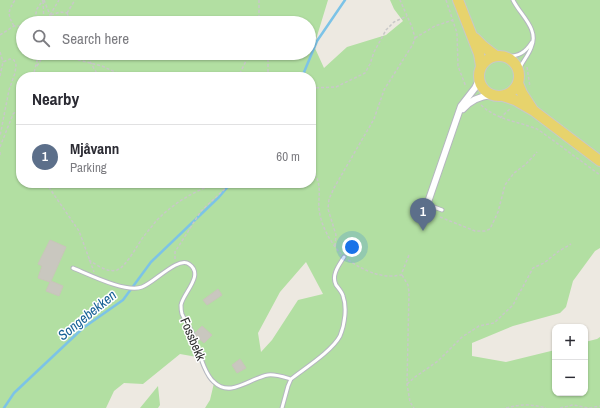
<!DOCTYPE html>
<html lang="en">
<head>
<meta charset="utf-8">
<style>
	body { margin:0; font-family:"Archivo Narrow",sans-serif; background:#f7f7f7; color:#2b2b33 }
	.controls { position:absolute; right:12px; bottom:12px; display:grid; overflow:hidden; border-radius:8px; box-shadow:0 1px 3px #0004 }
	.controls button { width:36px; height:36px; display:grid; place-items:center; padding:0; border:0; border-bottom:1px solid #e1e1e2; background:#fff; color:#2b2b33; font:20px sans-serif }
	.you { position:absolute; left:352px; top:247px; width:14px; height:14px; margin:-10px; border:3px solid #fff; border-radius:50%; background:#1a73e8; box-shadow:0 0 0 6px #1a73e833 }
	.badge { display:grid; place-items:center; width:26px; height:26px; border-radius:50%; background:#4e60ed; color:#fff; font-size:13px; font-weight:700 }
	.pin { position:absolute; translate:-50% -33px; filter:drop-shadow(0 1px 2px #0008) }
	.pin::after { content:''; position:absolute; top:21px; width:14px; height:12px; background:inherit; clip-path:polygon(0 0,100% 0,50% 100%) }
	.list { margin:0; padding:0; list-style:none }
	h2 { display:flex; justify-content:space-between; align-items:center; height:52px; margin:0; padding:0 16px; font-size:17px }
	h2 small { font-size:13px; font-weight:400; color:#7c7c81 }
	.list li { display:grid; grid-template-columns:26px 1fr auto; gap:12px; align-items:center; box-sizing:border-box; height:64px; padding:0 16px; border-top:1px solid #e1e1e2 }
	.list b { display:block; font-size:15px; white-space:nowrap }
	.list p { margin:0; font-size:13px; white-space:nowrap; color:#7c7c81 }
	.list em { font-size:13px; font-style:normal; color:#7c7c81 }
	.icon { flex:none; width:22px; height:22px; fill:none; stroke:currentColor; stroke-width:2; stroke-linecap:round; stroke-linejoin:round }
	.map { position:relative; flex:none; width:600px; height:408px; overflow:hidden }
	.search { position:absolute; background:#fff; box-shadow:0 1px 3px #0004; left:16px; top:16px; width:300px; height:44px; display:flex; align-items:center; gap:10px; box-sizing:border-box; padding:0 14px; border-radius:22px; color:#7c7c81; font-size:15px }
	.panel { position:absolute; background:#fff; box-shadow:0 1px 3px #0004; left:16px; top:72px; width:300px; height:116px; border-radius:16px }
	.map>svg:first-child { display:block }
</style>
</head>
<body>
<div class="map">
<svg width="600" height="408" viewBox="0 0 600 408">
	<rect width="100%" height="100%" fill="#ede9e1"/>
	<!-- green -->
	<path fill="#b2dfa2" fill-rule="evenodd" d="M 0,0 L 328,0 L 314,46 L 324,68 L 347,47 L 386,35 L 403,21 L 394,9 L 390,0 L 600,0 L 600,248 L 595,251 L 573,281 L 566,307 L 560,313 L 513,326 L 472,343 L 472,356 L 506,362 L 555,350 L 555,393 L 585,393 L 585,342 L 597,339 L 600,337 L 600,408 L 205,408 L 210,400 L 214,383 L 197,357 L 180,354 L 143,384 L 124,383 L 114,391 L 106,408 L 0,408 ZM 23,23 L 309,23 L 309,53 L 23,53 ZM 21,77 L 311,77 L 311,183 L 21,183 ZM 306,262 L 323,294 L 298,300 L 272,340 L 261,352 L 258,333 L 280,292 Z
		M 158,386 L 160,405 L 158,408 L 140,408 Z"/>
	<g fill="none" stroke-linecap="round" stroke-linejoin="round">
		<!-- stream -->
		<path stroke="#7cc3e7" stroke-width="2.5" d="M 302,77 L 317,41 L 345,0
			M 4,408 L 14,393 L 83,328 L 123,300 L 151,262 L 219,197 L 231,183"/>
	</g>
	<!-- building -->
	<path fill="#c9c7bf" stroke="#c9c5ba" d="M 50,240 L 66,247 L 51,281 L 63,286 L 59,296 L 46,291 L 50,282 L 38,278 L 42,266 L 38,264 Z
		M 218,289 L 222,295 L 207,305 L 203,300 Z
		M 202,326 L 212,335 L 204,343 L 197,337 L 195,333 Z
		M 240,359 L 246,368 L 237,373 L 232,365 Z"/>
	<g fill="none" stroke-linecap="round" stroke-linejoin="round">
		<defs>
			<path id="service" d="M 513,0 C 520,15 540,29 531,48 C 528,56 522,62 519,70
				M 506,57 C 519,56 525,53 532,42
				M 423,203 L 442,210
				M 73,268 C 90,275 126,293 142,287 C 154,283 178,256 189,264 C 205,275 183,293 181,305 C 181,307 181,311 182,314 C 184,319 188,324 191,330 C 197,343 203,373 214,382 C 230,398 250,378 268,375 C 275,374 284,377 291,379
				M 282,408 L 288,386 L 291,379 C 305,368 332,351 340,336 C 345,324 347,307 343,296 C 342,292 339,289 336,285 C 331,275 339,265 344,257"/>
			<path id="minor" d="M 463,109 C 470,101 481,96 491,95
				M 427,205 L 461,106 L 475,88 L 479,80"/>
			<path id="primary" d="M 458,0 L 479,54 L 481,66
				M 475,38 L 483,46 L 496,56
				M479 76a20 20 0 1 1 40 0a20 20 0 1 1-40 0Z
				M 518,83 L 522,93 L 533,110
				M 503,96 L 515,100 L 534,111 L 600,161"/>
		</defs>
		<!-- service casing -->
		<use href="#service" stroke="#b4b6bf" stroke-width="5"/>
		<!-- minor casing -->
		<use href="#minor" stroke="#b4b6bf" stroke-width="8"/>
		<!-- primary casing -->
		<use href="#primary" stroke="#c8c8c8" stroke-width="12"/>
		<!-- path -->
		<path stroke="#c8c8c8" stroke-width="1.5" stroke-dasharray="3 2" stroke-linecap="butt" d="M 44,0 L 50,15 L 51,23
			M 259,0 L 259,23
			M 446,0 L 457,33 L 458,66 L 466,87
			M 43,1 L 44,23
			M 67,13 L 75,0
			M 67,13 L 71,23
			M 50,15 L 59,0
			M 51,15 L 60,12 L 67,13
			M 32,23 L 34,22 L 37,9 L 43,0
			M 14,26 C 7,14 8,11 15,0
			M 0,35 L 14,26 L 23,26
			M 415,38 L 435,26 L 453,20
			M 0,52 L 3,62
			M 85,53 L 99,77
			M 43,58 L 71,58 L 102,66 L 126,77
			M 37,66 L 45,53
			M 527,67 L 530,87
			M 0,76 L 3,62 L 10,59 L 14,60 L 16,65 L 15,73 L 9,90 L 0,136
			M 33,77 L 39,53
			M 236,77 L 240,73 L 250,53
			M 268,77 L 268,53
			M 311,88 L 336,87 L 365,73 L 370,64 L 374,52 L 386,30 L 394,22 L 407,16
			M 481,105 C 498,121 519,121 539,130 L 600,175
			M 500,118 L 511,108
			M 0,147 L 13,114 L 21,107
			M 0,152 L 0,156
			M 311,170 C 325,184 316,198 320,215 C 323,229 331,243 341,254
			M 46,183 L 79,231 L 94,272
			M 440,217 L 475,231 L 485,231 L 490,229 L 498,212 L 505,185 L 514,173 L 526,164 L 537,152
			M 335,246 L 336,235 L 328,209 L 329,199 L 334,188 L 374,119 L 384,90 L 413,44 L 415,38 L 412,27 L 400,0
			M 175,259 L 175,252 L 201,211 L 231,183
			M 89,260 C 97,265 107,273 117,270 C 127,266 137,245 144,236 C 148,231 153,225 157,220 C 174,203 194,191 217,183
			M 348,260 C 365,271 381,279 401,275 L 409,255
			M 402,275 L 408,285 L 409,292 L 407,384 L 410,402 L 414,408
			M 407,384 L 415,377 L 438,361 L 462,337 L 479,326 L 494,323 L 513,305 L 533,268 L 544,263 L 559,251 L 571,244
			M 506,408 C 520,404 532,404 546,408
			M 560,408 L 573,405 L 589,408 L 600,406"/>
		<!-- service -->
		<use href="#service" stroke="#fff" stroke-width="3"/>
		<!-- minor -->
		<use href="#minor" stroke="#fff" stroke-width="6"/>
		<!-- primary -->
		<use href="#primary" stroke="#e7d36c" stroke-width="10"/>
	</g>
	<g text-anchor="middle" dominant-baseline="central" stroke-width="3" stroke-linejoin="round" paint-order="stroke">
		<!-- street labels -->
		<g font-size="13" fill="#2d2d2d" stroke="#fff">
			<text transform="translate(193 339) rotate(67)">Fossbekk</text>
		</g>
		<!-- water labels -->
		<g font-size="14" font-style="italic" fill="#186296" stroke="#fff">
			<text transform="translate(87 315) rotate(-39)">Songebekken</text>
		</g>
	</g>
</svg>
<div class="controls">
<button>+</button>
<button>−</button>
</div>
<div class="you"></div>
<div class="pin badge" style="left:423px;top:231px;background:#5c6f8a">1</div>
<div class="search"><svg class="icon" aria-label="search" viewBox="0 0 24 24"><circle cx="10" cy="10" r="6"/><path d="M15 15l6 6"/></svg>Search here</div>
<section class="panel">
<h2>Nearby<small></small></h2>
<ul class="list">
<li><span class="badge" style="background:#5c6f8a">1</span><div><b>Mjåvann</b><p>Parking</p></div><em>60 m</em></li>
</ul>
</section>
</div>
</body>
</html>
